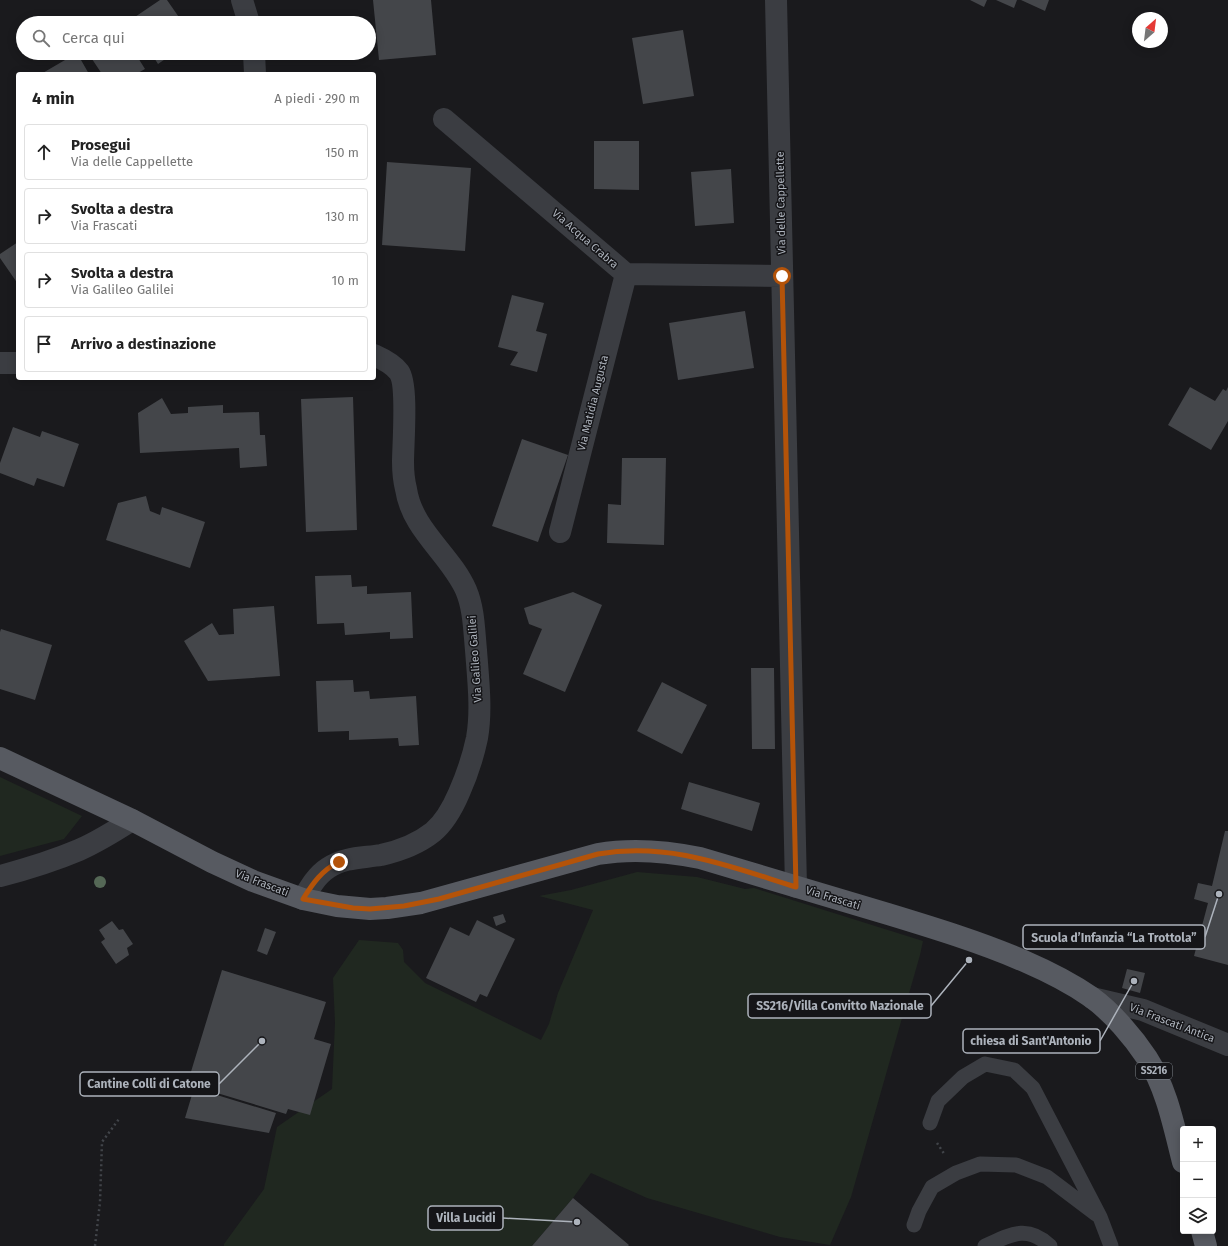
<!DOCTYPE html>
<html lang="it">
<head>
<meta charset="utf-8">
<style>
	body { margin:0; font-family:"Fira Sans",sans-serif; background:#f2f2f2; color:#222 }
	.controls { position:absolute; right:12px; bottom:12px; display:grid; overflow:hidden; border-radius:4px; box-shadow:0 2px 10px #0003 }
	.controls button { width:36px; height:36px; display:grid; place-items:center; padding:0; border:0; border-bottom:1px solid #e0e0e0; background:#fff; color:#222; font:20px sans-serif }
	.compass { position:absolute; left:1132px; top:12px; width:36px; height:36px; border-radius:50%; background:#fff; box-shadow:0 2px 10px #0003; rotate:28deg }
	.stop { position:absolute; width:12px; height:12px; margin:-9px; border:3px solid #b45309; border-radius:50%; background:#fff }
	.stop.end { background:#b45309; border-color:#fff; box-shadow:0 1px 4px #0008 }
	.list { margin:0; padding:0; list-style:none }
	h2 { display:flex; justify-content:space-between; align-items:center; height:52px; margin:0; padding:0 16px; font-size:17px }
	h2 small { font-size:13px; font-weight:400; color:#767676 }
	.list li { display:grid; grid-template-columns:26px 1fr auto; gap:12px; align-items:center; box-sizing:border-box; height:56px; margin:0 8px 8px; padding:0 8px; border:1px solid #e0e0e0; border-radius:4px }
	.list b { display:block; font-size:15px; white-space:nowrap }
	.list p { margin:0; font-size:13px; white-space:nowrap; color:#767676 }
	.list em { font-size:13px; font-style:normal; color:#767676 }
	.icon { flex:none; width:22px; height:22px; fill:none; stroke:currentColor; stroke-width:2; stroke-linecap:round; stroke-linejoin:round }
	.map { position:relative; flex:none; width:1228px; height:1246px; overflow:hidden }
	.search { position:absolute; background:#fff; box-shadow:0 2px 10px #0003; left:16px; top:16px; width:360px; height:44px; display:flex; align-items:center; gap:10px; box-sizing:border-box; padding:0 14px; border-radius:22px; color:#767676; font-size:15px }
	.panel { position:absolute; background:#fff; box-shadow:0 2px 10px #0003; left:16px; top:72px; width:360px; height:308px; border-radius:4px }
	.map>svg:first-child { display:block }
</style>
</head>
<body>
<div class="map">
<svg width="1228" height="1246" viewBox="0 0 1228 1246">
	<rect width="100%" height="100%" fill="#1a1a1d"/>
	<!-- green -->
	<path fill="#202820" d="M 0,777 L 82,816 L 64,839 L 0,856 Z
		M 637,872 L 697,877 L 745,889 L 754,888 L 923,941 L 920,955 L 851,1197 L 830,1245 L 780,1237 L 647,1198 L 591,1173 L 573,1198 L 532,1246 L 224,1246 L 224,1244 L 264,1189 L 277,1127 L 332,1089 L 335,1023 L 333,978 L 359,940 L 398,943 L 403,950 L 404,962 L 425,983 L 541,1040 L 549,1024 L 558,993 L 593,910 L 539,896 L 571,890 Z"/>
	<!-- building -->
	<path fill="#44464a" d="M 160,0 L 167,0 L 183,23 L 130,23 L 129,21 Z
		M 373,0 L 431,0 L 436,55 L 379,60 Z
		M 970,0 L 987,0 L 984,7 Z
		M 996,0 L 1017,0 L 1014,8 Z
		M 1021,0 L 1049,0 L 1045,11 Z
		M 683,30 L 694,96 L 643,104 L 632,38 Z
		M 77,53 L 89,74 L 41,74 Z
		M 88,53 L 135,53 L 145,69 L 136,74 L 102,74 Z
		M 151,53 L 174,53 L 158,64 Z
		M 594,141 L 639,141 L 639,190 L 594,189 Z
		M 387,162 L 471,168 L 465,251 L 382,245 Z
		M 731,169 L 734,223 L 695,226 L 691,172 Z
		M 18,242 L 18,284 L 0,258 L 0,254 Z
		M 512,295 L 544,303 L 536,331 L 547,334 L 537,372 L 510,365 L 518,352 L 498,347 Z
		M 745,311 L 754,368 L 678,380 L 669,323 Z
		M 1190,387 L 1215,401 L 1223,389 L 1226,391 L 1228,387 L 1228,421 L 1211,450 L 1168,425 Z
		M 353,397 L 357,530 L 306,532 L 301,399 Z
		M 162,398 L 171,414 L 188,413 L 188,407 L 223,405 L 223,413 L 259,412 L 260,435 L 265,435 L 267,466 L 240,468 L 239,448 L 140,453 L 138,413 Z
		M 13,427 L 40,437 L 42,431 L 79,444 L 64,487 L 37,478 L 34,486 L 0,473 L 0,463 Z
		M 522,439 L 568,455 L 538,542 L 492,526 Z
		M 622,458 L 666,458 L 664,545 L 607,543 L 608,504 L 621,505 Z
		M 146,496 L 150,511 L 160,515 L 162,507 L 205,522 L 190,568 L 106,540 L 118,503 Z
		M 351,575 L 352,587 L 367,586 L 367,594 L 411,592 L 413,638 L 390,639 L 390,632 L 345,635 L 344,623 L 317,624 L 315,576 Z
		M 573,592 L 602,605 L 565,692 L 523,674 L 542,629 L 529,624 L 524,608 Z
		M 274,606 L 280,676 L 208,681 L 184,641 L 212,623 L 219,635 L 234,634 L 233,609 Z
		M 1,629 L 52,645 L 35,700 L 0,689 L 0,632 Z
		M 751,668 L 774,668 L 775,749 L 752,749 Z
		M 353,680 L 354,692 L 369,691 L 370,699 L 416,696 L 419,745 L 399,746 L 398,738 L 349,740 L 349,731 L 318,732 L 316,681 Z
		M 662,682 L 707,705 L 682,754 L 637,731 Z
		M 689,782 L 760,803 L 752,831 L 681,809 Z
		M 1225,831 L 1228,831 L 1228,965 L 1194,956 L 1208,903 L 1194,899 L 1198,883 L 1212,886 Z
		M 503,914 L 506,922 L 496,926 L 493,917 Z
		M 477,920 L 515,939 L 487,997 L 480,994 L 476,1002 L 426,978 L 450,927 L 469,936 Z
		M 112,921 L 119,930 L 123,929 L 133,944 L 127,948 L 129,955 L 116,964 L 101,942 L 105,939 L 99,930 Z
		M 265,928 L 276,932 L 267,955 L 257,951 Z
		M 1127,969 L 1145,973 L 1140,993 L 1122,988 Z
		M 222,970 L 326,1002 L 314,1039 L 331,1044 L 310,1115 L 288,1109 L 286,1114 L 217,1093 L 219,1084 L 190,1075 Z
		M 194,1088 L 276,1113 L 269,1133 L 185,1118 Z
		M 573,1198 L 629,1245 L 628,1246 L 532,1246 Z"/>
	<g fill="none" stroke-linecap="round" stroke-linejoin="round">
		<!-- path -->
		<path stroke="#414449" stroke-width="2.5" stroke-dasharray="2 3" stroke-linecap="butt" d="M 937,1143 L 945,1155
			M 95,1246 L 100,1202 L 102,1142 L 119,1119"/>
		<!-- service -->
		<path stroke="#3b3d42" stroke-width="15" d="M 930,1123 L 938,1101 L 963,1077 L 985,1064 L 1014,1070 L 1033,1088 L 1100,1217 L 1111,1246
			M 914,1225 L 919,1211 L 932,1187 L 956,1173 L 980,1164 L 1016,1165 L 1047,1177 L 1096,1214
			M 985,1246 C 1010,1235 1027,1224 1050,1246"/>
		<!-- minor -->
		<path stroke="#3b3d42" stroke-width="22" d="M 242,0 L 249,23
			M 776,0 L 796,887
			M 254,53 L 255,74
			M 444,119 L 626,274 L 782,276
			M 0,363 L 18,363
			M 560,532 L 626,274
			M 0,876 C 27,869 53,861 79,850 C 97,842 115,831 132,820
			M 303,899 C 310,887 317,875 328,868 C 344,857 363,858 381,855 C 399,851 418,844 433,832 C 445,822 453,807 459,793 C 467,775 473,757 477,738 C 482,710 478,678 476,650 C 474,630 474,609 466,590 C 450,554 412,530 406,489 C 404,481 403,471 403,462 C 403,445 408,384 399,372 C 393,364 383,359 374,355
			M 1092,998 L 1143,1010 L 1228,1045"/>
		<!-- primary -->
		<path stroke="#575a61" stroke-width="22" d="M 0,758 L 132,820 L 212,862 L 253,881 L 303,899 L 337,906 L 370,909 L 387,908 L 421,903 L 598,854 C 633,848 666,851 700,858 C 763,877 826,896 888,914 C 934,928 980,942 1024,961 C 1047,971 1071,983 1091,997 C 1112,1012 1133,1037 1147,1058 C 1167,1089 1174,1127 1183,1162
			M 1202,1231 L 1206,1246"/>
	</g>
	<!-- trees -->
	<circle fill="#556856" cx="100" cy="882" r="6"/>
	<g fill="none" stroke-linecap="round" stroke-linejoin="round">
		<!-- route -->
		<path stroke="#b45309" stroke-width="5" d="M 339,862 C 322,870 313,883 303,899 L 353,908 L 370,909 L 404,906 L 439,899 L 598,854 C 670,842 728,866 796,887 L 782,276"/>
	</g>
	<g text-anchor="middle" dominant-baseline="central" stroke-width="3" stroke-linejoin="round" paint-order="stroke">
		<!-- shield labels -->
		<rect fill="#151518" stroke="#7f848b" stroke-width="1" x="1136" y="1063" width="36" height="16" rx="3"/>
		<g font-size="10" font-weight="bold" fill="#adb3bc">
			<text x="1154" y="1071">SS216</text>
		</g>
		<!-- street labels -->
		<g font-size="11" fill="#adb3bc" stroke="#151518">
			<text transform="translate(781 203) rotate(-91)">Via delle Cappellette</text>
			<text transform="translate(585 239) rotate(41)">Via Acqua Crabra</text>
			<text transform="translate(593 403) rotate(-76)">Via Matidia Augusta</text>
			<text transform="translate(475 659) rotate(-94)">Via Galileo Galilei</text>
			<text transform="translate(262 883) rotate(21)">Via Frascati</text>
			<text transform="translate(833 898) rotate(17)">Via Frascati</text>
			<text transform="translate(1172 1023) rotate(21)">Via Frascati Antica</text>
		</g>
	</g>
	<!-- callouts -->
	<path fill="none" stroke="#adb3bc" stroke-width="1.5" d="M1219 894L1205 937M969 960L931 1006M1134 981L1100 1041M262 1041L219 1084M577 1222L503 1218"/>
	<g fill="#adb3bc" stroke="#151518" stroke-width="1.5">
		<circle cx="1219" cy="894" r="4"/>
		<circle cx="969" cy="960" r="4"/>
		<circle cx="1134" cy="981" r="4"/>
		<circle cx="262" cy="1041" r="4"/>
		<circle cx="577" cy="1222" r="4"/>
	</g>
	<g fill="#151518" stroke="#adb3bc" stroke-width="1.5">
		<rect x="1023" y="925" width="182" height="24" rx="4"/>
		<rect x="748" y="994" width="183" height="24" rx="4"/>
		<rect x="963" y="1029" width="137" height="24" rx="4"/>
		<rect x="80" y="1072" width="139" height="24" rx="4"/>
		<rect x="428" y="1206" width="75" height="24" rx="4"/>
	</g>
	<g font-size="12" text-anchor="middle" font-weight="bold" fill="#adb3bc">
		<text x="1114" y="942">Scuola d’Infanzia “La Trottola”</text>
		<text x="840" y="1010">SS216/Villa Convitto Nazionale</text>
		<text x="1031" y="1045">chiesa di Sant'Antonio</text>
		<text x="149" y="1088">Cantine Colli di Catone</text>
		<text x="466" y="1222">Villa Lucidi</text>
	</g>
</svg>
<div class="controls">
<button>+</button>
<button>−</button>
<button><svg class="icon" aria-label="layers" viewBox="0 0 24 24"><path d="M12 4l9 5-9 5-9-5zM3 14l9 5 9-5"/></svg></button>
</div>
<svg class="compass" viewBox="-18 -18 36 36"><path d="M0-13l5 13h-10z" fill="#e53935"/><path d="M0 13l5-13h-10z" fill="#767676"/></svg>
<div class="stop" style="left:782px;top:276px"></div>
<div class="stop end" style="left:339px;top:862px"></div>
<div class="search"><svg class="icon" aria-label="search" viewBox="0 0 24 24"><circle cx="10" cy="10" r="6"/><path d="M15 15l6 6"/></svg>Cerca qui</div>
<section class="panel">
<h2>4 min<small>A piedi · 290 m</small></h2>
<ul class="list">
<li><svg class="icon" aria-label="ahead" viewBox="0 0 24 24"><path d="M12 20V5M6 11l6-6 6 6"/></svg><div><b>Prosegui</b><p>Via delle Cappellette</p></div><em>150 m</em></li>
<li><svg class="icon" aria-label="right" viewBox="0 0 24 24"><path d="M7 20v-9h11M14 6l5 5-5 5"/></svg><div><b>Svolta a destra</b><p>Via Frascati</p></div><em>130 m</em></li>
<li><svg class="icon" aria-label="right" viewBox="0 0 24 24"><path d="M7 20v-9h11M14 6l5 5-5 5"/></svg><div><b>Svolta a destra</b><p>Via Galileo Galilei</p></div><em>10 m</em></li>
<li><svg class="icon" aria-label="arrive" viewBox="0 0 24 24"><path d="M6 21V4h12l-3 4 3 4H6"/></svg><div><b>Arrivo a destinazione</b></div></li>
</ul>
</section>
</div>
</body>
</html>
